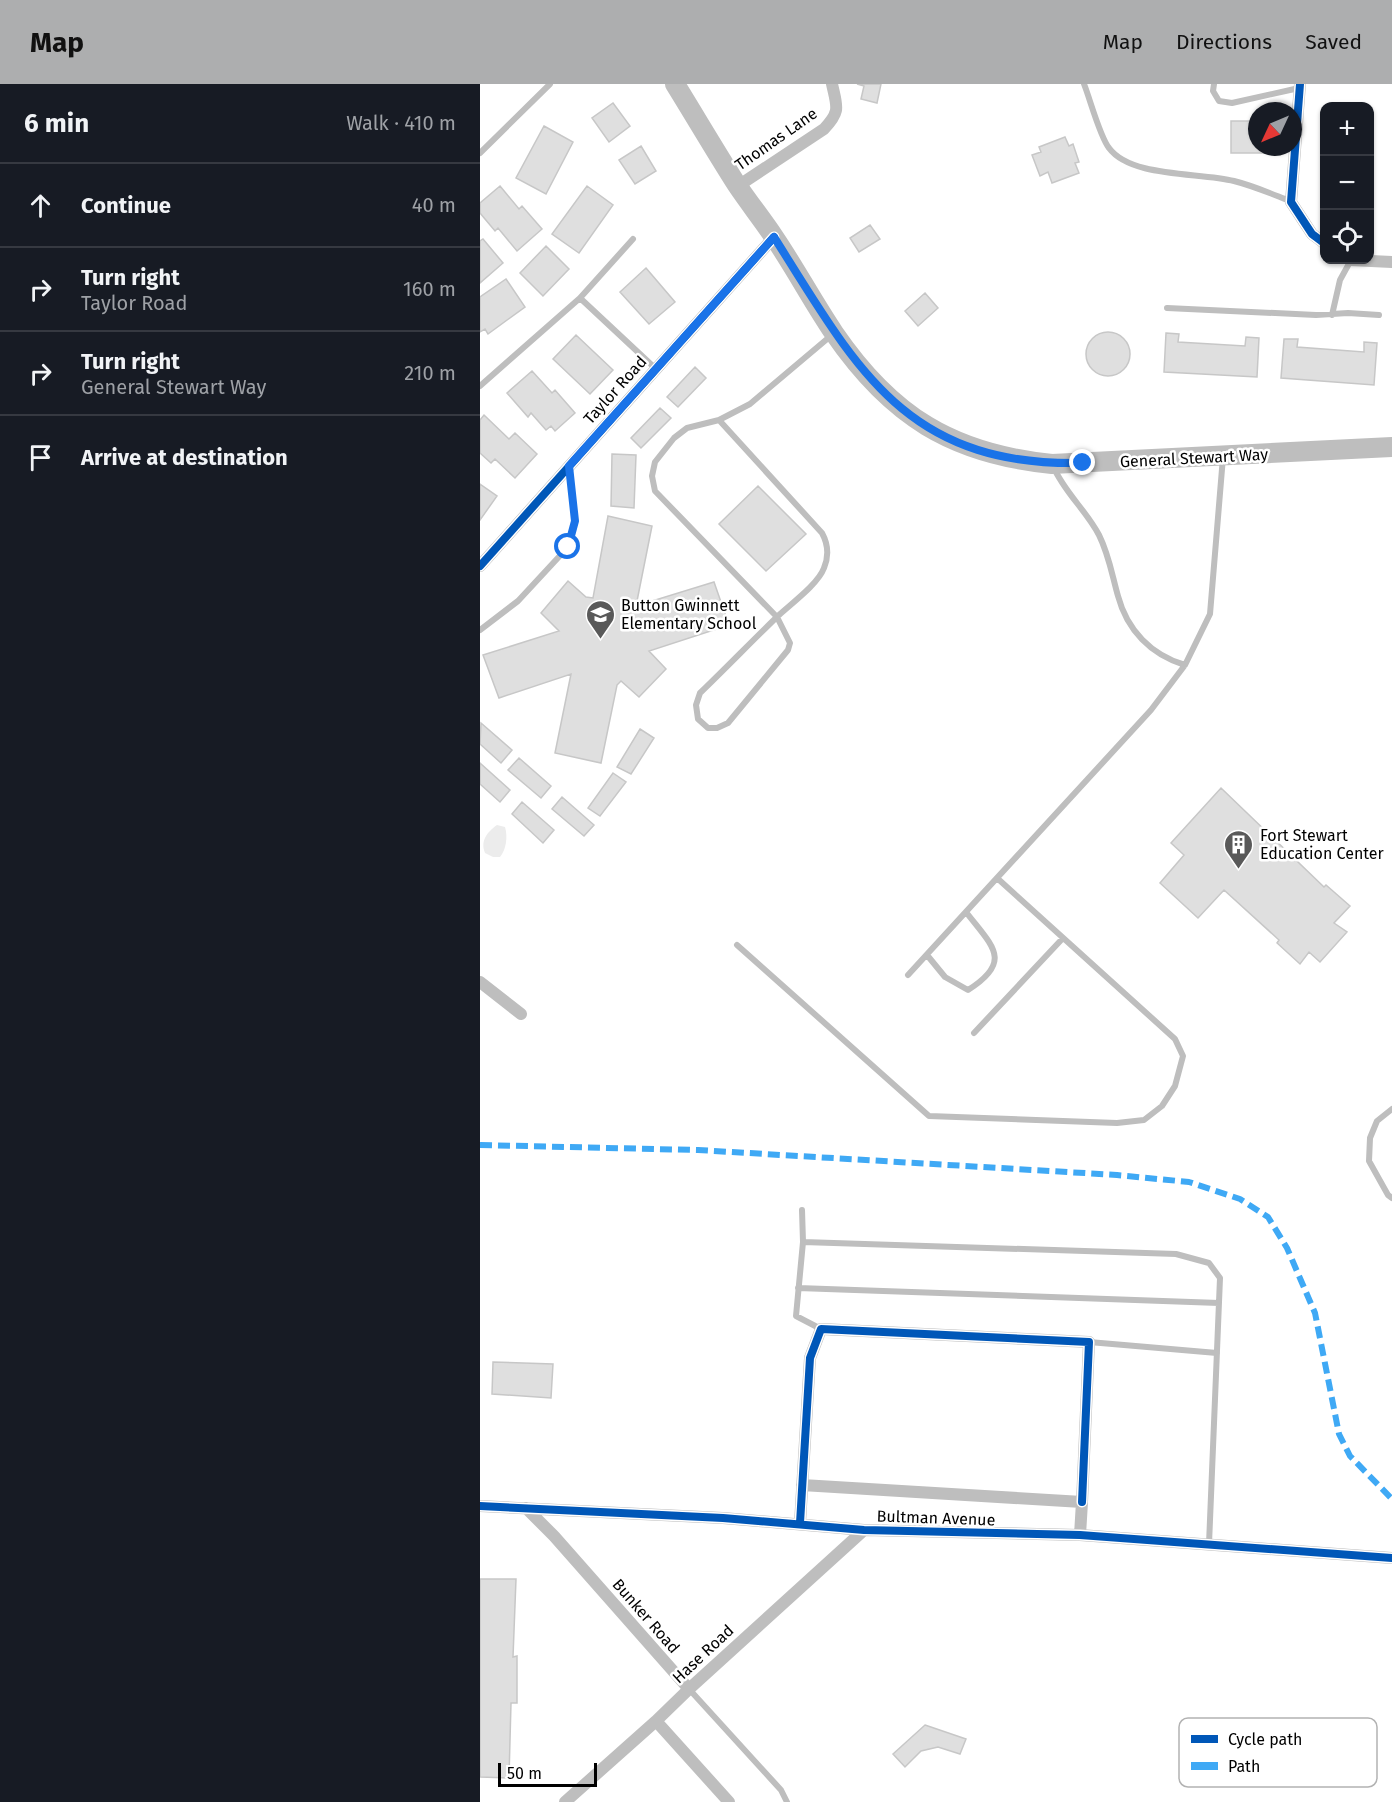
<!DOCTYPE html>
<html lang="en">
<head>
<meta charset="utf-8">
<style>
	body { margin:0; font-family:"Fira Sans",sans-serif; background:#20242c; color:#f1f3f6 }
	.controls { position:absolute; right:18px; top:18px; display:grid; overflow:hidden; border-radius:12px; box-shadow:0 2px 4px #0004 }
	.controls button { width:54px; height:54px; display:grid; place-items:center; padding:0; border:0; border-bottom:2px solid #363941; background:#171b24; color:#f1f3f6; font:30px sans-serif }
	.compass { position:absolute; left:768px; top:18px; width:54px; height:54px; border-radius:50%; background:#171b24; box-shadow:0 2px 4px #0004; rotate:226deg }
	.scale { position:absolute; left:18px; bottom:15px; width:99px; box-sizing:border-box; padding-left:6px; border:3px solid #000; border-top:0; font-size:16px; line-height:21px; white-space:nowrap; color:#000; -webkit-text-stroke:4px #fff; paint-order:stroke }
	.stop { position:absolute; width:18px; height:18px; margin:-14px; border:4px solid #1a73e8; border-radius:50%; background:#fff }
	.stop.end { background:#1a73e8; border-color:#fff; box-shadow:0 2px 6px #0008 }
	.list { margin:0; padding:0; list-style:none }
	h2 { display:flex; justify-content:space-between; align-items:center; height:78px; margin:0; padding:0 24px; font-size:26px }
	h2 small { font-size:20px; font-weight:400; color:#9ea1a6 }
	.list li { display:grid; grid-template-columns:39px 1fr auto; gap:18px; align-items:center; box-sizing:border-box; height:84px; padding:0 24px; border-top:2px solid #363941 }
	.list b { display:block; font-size:22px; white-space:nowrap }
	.list p { margin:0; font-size:20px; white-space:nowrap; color:#9ea1a6 }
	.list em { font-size:20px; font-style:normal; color:#9ea1a6 }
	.icon { flex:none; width:33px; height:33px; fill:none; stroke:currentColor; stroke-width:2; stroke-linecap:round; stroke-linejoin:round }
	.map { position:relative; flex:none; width:912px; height:1718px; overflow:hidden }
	header { display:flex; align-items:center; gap:36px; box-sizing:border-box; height:84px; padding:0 30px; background:#adaeaf; color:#111 }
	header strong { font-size:28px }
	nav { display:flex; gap:33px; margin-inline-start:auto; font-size:21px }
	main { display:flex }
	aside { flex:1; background:#171b24 }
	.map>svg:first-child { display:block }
</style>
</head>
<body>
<header>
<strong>Map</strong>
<nav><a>Map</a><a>Directions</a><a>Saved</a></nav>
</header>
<main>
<aside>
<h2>6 min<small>Walk · 410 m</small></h2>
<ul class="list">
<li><svg class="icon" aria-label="ahead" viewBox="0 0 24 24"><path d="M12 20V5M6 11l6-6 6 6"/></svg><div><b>Continue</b></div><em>40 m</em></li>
<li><svg class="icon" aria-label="right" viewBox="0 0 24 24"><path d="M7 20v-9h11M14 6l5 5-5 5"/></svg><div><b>Turn right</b><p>Taylor Road</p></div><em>160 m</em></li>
<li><svg class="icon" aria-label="right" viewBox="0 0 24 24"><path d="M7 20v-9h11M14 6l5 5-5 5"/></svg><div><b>Turn right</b><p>General Stewart Way</p></div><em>210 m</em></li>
<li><svg class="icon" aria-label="arrive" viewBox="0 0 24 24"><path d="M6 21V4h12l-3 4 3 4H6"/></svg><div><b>Arrive at destination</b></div></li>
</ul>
</aside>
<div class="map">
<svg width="912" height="1718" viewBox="0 0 912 1718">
	<rect width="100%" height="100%" fill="#fff"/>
	<!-- green -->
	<path fill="#ececec" d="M 17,741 L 25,743 C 28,753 26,766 20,773 L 13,773 L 5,769 C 0,757 7,748 17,741 Z"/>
	<!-- building -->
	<path fill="#dfdfdf" stroke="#c7c7c7" stroke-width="1.5" d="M 377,0 L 401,0 L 397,19 L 381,15 L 384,2 Z
		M 133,19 L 150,42 L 129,58 L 112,34 Z
		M 751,37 L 777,37 L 777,63 L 790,63 L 790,69 L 751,69 Z
		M 64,42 L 93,58 L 66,110 L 36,94 Z
		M 585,53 L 589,62 L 593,60 L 599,78 L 595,79 L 599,89 L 572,99 L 568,88 L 560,92 L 552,71 L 561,68 L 559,63 Z
		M 161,62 L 176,87 L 155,100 L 139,76 Z
		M 20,102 L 39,125 L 42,122 L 62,145 L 37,167 L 18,144 L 15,147 L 0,129 L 0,119 Z
		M 107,102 L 133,121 L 99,169 L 72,150 Z
		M 390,141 L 400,155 L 379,168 L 370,154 Z
		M 3,155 L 23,179 L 0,199 L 0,157 Z
		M 66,162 L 89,185 L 63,212 L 40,189 Z
		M 166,184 L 195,218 L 169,240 L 140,208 Z
		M 26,195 L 45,223 L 8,250 L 5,245 L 0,248 L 0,213 Z
		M 445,209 L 458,224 L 438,242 L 425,227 Z
		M606 270a22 22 0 1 1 44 0a22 22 0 1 1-44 0Z
		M 686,249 L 699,250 L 698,258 L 765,262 L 766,253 L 779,254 L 777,293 L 684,288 Z
		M 96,251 L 133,286 L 110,310 L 73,275 Z
		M 804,255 L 818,255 L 817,263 L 884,268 L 884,258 L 897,259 L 894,301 L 801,294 Z
		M 215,283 L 226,294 L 198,323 L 187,313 Z
		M 52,287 L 72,309 L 75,306 L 95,329 L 75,347 L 71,342 L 66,346 L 51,329 L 48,333 L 27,309 Z
		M 180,324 L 191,334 L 161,364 L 151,354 Z
		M 4,331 L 29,355 L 35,349 L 57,370 L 35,394 L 15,375 L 11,379 L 0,369 L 0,336 Z
		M 132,370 L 156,371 L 154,424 L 131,422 Z
		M 0,400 L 17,412 L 0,436 Z
		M 278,402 L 326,450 L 286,487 L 239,440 Z
		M 128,432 L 172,442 L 156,522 L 234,498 L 249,541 L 169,567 L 186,585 L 159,613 L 141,597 L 137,601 L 121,679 L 75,669 L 91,590 L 19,614 L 3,571 L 79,547 L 61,529 L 88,497 L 106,513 L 113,514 Z
		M 1,639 L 32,666 L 21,679 L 0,660 Z
		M 160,645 L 174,654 L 151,690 L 137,683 Z
		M 39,674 L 71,702 L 61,714 L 28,686 Z
		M 0,679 L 30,706 L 20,718 L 0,700 Z
		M 133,689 L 146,698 L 120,732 L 108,724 Z
		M 741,704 L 844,803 L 846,801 L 870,822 L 854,839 L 867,848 L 840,878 L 829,868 L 820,880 L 797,859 L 799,856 L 744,806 L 718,834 L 680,799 L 704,771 L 691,759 Z
		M 82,713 L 114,741 L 104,752 L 72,725 Z
		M 42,718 L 74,746 L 63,759 L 32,730 Z
		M 13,1278 L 73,1280 L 71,1314 L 12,1310 Z
		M 0,1495 L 36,1495 L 33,1573 L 37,1572 L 37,1619 L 31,1619 L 29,1694 L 0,1693 Z
		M 445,1641 L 486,1655 L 480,1670 L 458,1663 L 441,1667 L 425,1683 L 413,1670 Z"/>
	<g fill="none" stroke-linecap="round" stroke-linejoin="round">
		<!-- lane -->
		<path stroke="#bebebe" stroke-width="6" d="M 604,0 C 610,15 620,53 629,64 C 651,94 720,88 754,97 C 774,102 792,110 810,117
			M 734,0 L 733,7 L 739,17 L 752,19 L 819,4
			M 0,69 L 70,0
			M 100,214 L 176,285
			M 687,224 L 836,231 L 868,229 L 899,231
			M 852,231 L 860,196 L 871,176
			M 0,302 L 100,214 L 153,155
			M 239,336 L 342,449 C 348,460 349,472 344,484 C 338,500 312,519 299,531 C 273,556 247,583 220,609 L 216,621 L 218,635 L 228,644 L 237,644 L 248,639 L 308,566 L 310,559 L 297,533 L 175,407 L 172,392 L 175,378 L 194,354 L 207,344 L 239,336 L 270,320 L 353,250
			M 573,382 C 584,408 606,426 619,451 C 629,471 632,491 638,512 C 647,546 671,571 705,581
			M 0,546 L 38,517 L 88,463 L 95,437 L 89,382
			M 257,861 L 449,1032 L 637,1039 L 664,1036 L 682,1022 L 695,1002 L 703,972 L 695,955 L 517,794
			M 447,871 L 465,893 L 488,906 C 534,877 512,862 486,828
			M 428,891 L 671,626 L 705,581 L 730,530 L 743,373
			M 494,949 L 583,854
			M 912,1025 L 897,1037 L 890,1054 L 889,1077 L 908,1111 L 912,1114
			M 322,1126 L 323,1158 L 316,1232 L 341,1245
			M 323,1158 L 696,1170 L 729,1179 L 740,1194 L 729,1460
			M 318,1204 L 739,1219
			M 609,1258 L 737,1269
			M 209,1605 L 301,1706 L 307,1718"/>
		<!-- street -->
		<path stroke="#bebebe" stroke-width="12" d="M 820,0 L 811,118 L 832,150 L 844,159
			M 258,102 L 344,45 C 361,27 357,23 352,0
			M 870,176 L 912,178
			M 0,482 L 294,153
			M 0,898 L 41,930
			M 322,1401 L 602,1418 L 600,1451
			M 0,1422 L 243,1434 L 384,1446 L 600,1451 L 912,1474
			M 46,1424 L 74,1452 L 209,1605
			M 320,1439 L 330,1274 L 341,1245 L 609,1258 L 602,1418
			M 176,1637 L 249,1718
			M 85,1718 L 176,1637 L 209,1605 L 384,1446"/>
		<!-- primary -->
		<path stroke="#bebebe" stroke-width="20" d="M 195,0 C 216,34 236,68 257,101 C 269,119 282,135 294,153 C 315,184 333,218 354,249 C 411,332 472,370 572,380 L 912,363"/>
		<!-- quiet -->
		<path stroke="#3fa9f5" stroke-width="6" stroke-dasharray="12 6" stroke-linecap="butt" d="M 0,1061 L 218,1066 L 637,1091 L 709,1098 L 760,1115 L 788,1133 L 807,1164 L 835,1229 L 859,1350 L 870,1372 L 912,1415"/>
		<defs>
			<path id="cycleway" d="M 820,0 L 811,118 L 832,150 L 844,159
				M 0,482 L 294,153
				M 0,1422 L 243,1434 L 384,1446 L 600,1451 L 912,1474
				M 320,1439 L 330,1274 L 341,1245 L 609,1258 L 602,1418"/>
		</defs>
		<!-- cycleway casing -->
		<use href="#cycleway" stroke="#fff" stroke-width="11"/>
		<!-- cycleway -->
		<use href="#cycleway" stroke="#0057b8" stroke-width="8"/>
	</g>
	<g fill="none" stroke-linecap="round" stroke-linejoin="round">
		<!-- route -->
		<path stroke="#1a73e8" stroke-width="8" d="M 88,463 L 95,437 L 89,382 L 294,153 C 377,285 426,383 603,379"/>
	</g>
	<!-- icons -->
	<defs>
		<symbol id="school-pin" viewBox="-11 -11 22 30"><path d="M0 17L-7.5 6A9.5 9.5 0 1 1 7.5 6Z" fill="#595959" stroke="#fff"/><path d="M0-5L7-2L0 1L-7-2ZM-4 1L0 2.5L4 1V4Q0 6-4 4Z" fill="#fff"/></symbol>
		<symbol id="building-pin" viewBox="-11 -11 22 30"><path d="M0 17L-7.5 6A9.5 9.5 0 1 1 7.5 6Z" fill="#595959" stroke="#fff"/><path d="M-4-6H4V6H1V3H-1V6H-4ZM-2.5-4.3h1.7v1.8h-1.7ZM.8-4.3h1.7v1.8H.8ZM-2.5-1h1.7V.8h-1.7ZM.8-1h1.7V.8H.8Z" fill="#fff"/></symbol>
	</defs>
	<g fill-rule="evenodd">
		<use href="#school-pin" x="104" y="514" width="33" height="45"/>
		<use href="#building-pin" x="742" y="744" width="33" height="45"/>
	</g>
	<g text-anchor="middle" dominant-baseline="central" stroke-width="5" stroke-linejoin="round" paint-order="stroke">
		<!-- street labels -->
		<g font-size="16" fill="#000" stroke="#fff">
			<text transform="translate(296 55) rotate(-35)">Thomas Lane</text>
			<text transform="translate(135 306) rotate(-48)">Taylor Road</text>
			<text transform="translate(714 374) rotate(-3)">General Stewart Way</text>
			<text transform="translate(456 1434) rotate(2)">Bultman Avenue</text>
			<text transform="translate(166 1532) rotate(49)">Bunker Road</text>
			<text transform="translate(223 1570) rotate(-43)">Hase Road</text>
		</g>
		<!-- poi labels -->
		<g font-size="16" fill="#000" stroke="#fff" text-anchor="start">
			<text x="141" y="521">Button Gwinnett<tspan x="141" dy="18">Elementary School</tspan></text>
			<text x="780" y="751">Fort Stewart<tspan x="780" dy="18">Education Center</tspan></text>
		</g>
	</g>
	<!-- legend -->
	<rect x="699" y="1634" width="198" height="69" rx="9" fill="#fff" stroke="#b2b2b2" stroke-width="1.5"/>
	<rect x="711" y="1651" width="27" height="8" fill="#0057b8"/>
	<rect x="711" y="1678" width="27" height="8" fill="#3fa9f5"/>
	<g font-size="16" fill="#000">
		<text x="748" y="1661">Cycle path</text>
		<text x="748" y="1688">Path</text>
	</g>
</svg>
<div class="controls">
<button>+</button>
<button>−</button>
<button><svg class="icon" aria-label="locate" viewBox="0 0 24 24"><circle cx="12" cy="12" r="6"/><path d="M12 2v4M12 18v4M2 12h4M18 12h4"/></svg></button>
</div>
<svg class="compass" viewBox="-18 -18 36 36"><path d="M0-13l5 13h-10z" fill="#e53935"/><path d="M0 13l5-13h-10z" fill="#9ea1a6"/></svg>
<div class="scale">50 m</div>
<div class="stop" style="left:88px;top:463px"></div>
<div class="stop end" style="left:603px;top:379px"></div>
</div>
</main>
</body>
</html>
